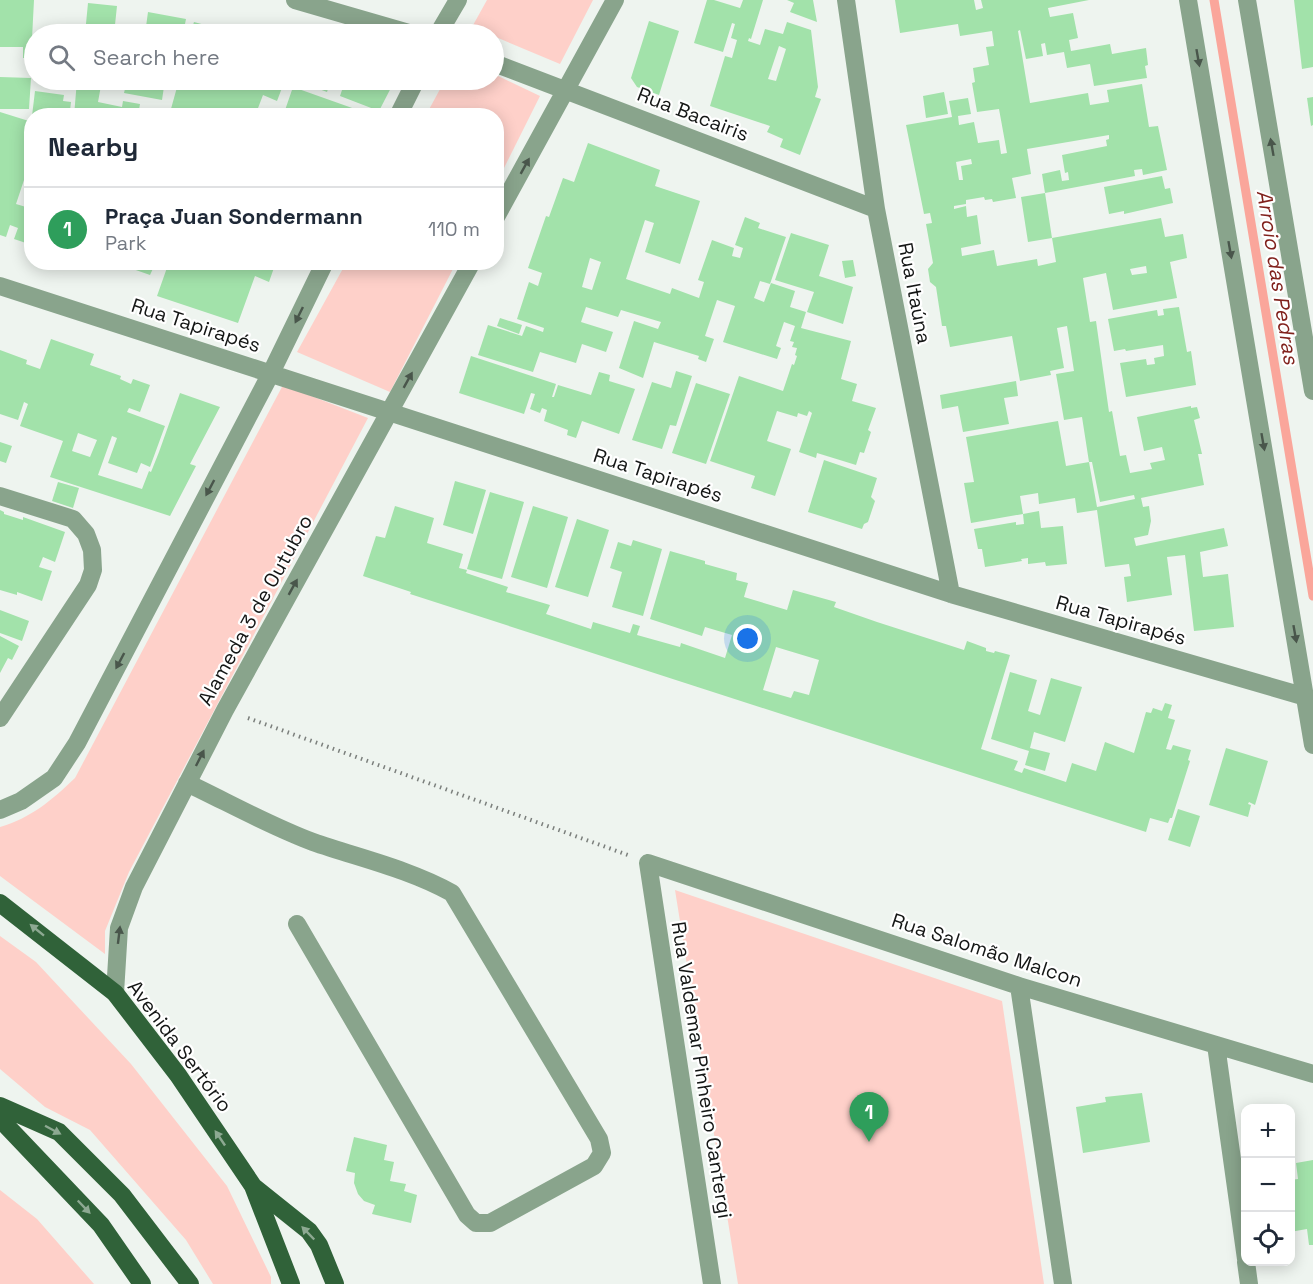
<!DOCTYPE html>
<html lang="en">
<head>
<meta charset="utf-8">
<style>
	body { margin:0; font-family:"Space Grotesk",sans-serif; background:#f2f2f3; color:#1f2937 }
	.controls { position:absolute; right:18px; bottom:18px; display:grid; overflow:hidden; border-radius:12px; box-shadow:0 3px 15px #0003 }
	.controls button { width:54px; height:54px; display:grid; place-items:center; padding:0; border:0; border-bottom:2px solid #e0e1e3; background:#fff; color:#1f2937; font:30px sans-serif }
	.you { position:absolute; left:748px; top:639px; width:21px; height:21px; margin:-15px; border:4px solid #fff; border-radius:50%; background:#1a73e8; box-shadow:0 0 0 9px #1a73e833 }
	.badge { display:grid; place-items:center; width:39px; height:39px; border-radius:50%; background:#1a73e8; color:#fff; font-size:20px; font-weight:700 }
	.pin { position:absolute; translate:-50% -50px; filter:drop-shadow(0 2px 3px #0008) }
	.pin::after { content:''; position:absolute; top:32px; width:21px; height:18px; background:inherit; clip-path:polygon(0 0,100% 0,50% 100%) }
	.list { margin:0; padding:0; list-style:none }
	h2 { display:flex; justify-content:space-between; align-items:center; height:78px; margin:0; padding:0 24px; font-size:26px }
	h2 small { font-size:20px; font-weight:400; color:#747a83 }
	.list li { display:grid; grid-template-columns:39px 1fr auto; gap:18px; align-items:center; box-sizing:border-box; height:84px; padding:0 24px; border-top:2px solid #e0e1e3 }
	.list b { display:block; font-size:22px; white-space:nowrap }
	.list p { margin:0; font-size:20px; white-space:nowrap; color:#747a83 }
	.list em { font-size:20px; font-style:normal; color:#747a83 }
	.icon { flex:none; width:33px; height:33px; fill:none; stroke:currentColor; stroke-width:2; stroke-linecap:round; stroke-linejoin:round }
	.map { position:relative; flex:none; width:1313px; height:1284px; overflow:hidden }
	.search { position:absolute; background:#fff; box-shadow:0 3px 15px #0003; left:24px; top:24px; width:480px; height:66px; display:flex; align-items:center; gap:15px; box-sizing:border-box; padding:0 21px; border-radius:33px; color:#747a83; font-size:22px }
	.panel { position:absolute; background:#fff; box-shadow:0 3px 15px #0003; left:24px; top:108px; width:480px; height:162px; border-radius:24px }
	.map>svg:first-child { display:block }
</style>
</head>
<body>
<div class="map">
<svg width="1313" height="1284" viewBox="0 0 1313 1284">
	<rect width="100%" height="100%" fill="#eef4ef"/>
	<!-- green -->
	<path fill="#fed0c9" d="M 487,0 L 593,0 L 560,64 L 472,27 Z
		M 494,74 L 540,96 L 497,182 L 496,116 L 426,115 L 445,80 L 494,80 Z
		M 346,263 L 456,263 L 390,392 L 297,352 Z
		M 283,385 L 368,418 L 129,872 L 105,931 L 105,954 L 0,876 L 0,827 C 31,818 52,800 75,778 Z
		M 675,890 L 1002,1001 L 1044,1284 L 738,1284 Z
		M 0,936 L 36,962 L 131,1064 L 227,1186 L 271,1277 L 271,1284 L 213,1284 L 186,1240 L 90,1130 L 45,1107 L 0,1069 Z
		M 0,1190 L 37,1219 L 94,1284 L 0,1284 Z"/>
	<g fill="none" stroke-linecap="round" stroke-linejoin="round">
		<!-- stream -->
		<path stroke="#faa69b" stroke-width="9" d="M 1214,0 L 1313,596"/>
	</g>
	<!-- building -->
	<path fill="#a2e2aa" fill-rule="evenodd" d="M 0,0 L 34,0 L 31,58 L 23,58 L 23,47 L 0,47 Z
		M 707,0 L 714,0 L 740,8 L 743,0 L 763,0 L 751,39 L 749,38 L 748,41 L 760,45 L 765,29 L 783,34 L 787,22 L 811,30 L 818,87 L 815,97 L 821,99 L 800,155 L 780,147 L 783,139 L 767,132 L 770,126 L 710,106 L 725,56 L 732,58 L 737,40 L 731,38 L 735,24 L 732,23 L 723,52 L 694,43 ZM 779,46 L 786,49 L 776,81 L 768,79 Z
		M 787,0 L 813,0 L 817,22 L 790,12 L 794,3 Z
		M 895,0 L 974,0 L 976,10 L 983,8 L 981,0 L 1089,0 L 1048,8 L 1050,17 L 1073,13 L 1078,38 L 1069,40 L 1071,51 L 1110,44 L 1112,54 L 1146,48 L 1148,65 L 1145,66 L 1147,78 L 1094,86 L 1090,64 L 1067,68 L 1064,52 L 1047,55 L 1045,43 L 1041,44 L 1043,56 L 1026,59 L 1020,30 L 1018,31 L 1030,103 L 1088,93 L 1090,105 L 1109,102 L 1107,90 L 1142,84 L 1149,127 L 1158,126 L 1167,170 L 1143,175 L 1142,169 L 1134,170 L 1135,176 L 1045,193 L 1052,238 L 1028,242 L 1021,197 L 1045,193 L 1042,174 L 1060,170 L 1062,181 L 1069,180 L 1068,172 L 1065,173 L 1062,155 L 1107,146 L 1106,140 L 1109,139 L 1109,135 L 1027,149 L 1031,174 L 1012,178 L 1016,198 L 993,202 L 992,199 L 985,200 L 984,197 L 966,200 L 966,204 L 954,206 L 954,209 L 966,206 L 967,217 L 977,215 L 981,244 L 961,248 L 962,256 L 994,250 L 997,266 L 1037,259 L 1038,266 L 1056,262 L 1052,238 L 1161,218 L 1165,237 L 1183,234 L 1187,258 L 1170,262 L 1177,298 L 1113,310 L 1106,273 L 1083,278 L 1090,322 L 1096,321 L 1109,412 L 1112,411 L 1120,456 L 1126,455 L 1130,473 L 1152,469 L 1150,463 L 1165,460 L 1162,447 L 1144,451 L 1137,417 L 1191,406 L 1191,408 L 1197,407 L 1200,418 L 1194,420 L 1202,454 L 1198,454 L 1204,485 L 1141,498 L 1143,507 L 1149,506 L 1151,521 L 1148,535 L 1134,538 L 1136,546 L 1224,528 L 1228,546 L 1200,552 L 1203,577 L 1228,574 L 1234,627 L 1194,631 L 1185,555 L 1167,557 L 1172,595 L 1127,602 L 1124,577 L 1131,576 L 1129,564 L 1105,567 L 1097,510 L 1077,513 L 1075,498 L 1039,504 L 1038,493 L 1020,496 L 1023,514 L 971,523 L 964,483 L 974,482 L 966,437 L 1058,421 L 1066,466 L 1089,462 L 1097,507 L 1135,499 L 1134,495 L 1100,502 L 1092,462 L 1089,462 L 1082,417 L 1064,420 L 1056,374 L 1074,371 L 1067,326 L 1057,328 L 1064,368 L 1050,371 L 1051,375 L 1020,381 L 1012,336 L 950,347 L 946,326 L 942,326 L 936,287 L 930,282 L 928,269 L 933,263 L 926,224 L 932,223 L 930,213 L 924,214 L 906,125 L 952,117 L 949,101 L 968,98 L 971,114 L 958,116 L 959,125 L 974,122 L 978,143 L 999,140 L 1001,154 L 1007,153 L 999,109 L 977,112 L 972,83 L 975,82 L 973,68 L 989,65 L 986,47 L 994,46 L 992,31 L 960,36 L 958,24 L 900,33 ZM 971,159 L 972,164 L 961,166 L 963,180 L 959,180 L 956,162 ZM 1146,266 L 1147,273 L 1132,275 L 1130,269 Z
		M 1294,0 L 1313,0 L 1313,67 L 1302,69 Z
		M 88,3 L 117,6 L 114,34 L 85,34 Z
		M 148,12 L 186,19 L 183,34 L 145,34 Z
		M 649,21 L 679,31 L 659,95 L 637,87 L 631,78 Z
		M 194,22 L 235,33 L 236,30 L 251,34 L 190,34 Z
		M 0,77 L 31,78 L 29,109 L 0,109 Z
		M 77,80 L 102,80 L 98,102 L 122,107 L 123,101 L 140,104 L 138,116 L 74,116 Z
		M 127,80 L 165,80 L 162,100 L 124,93 Z
		M 179,80 L 285,80 L 277,101 L 263,95 L 255,116 L 169,116 Z
		M 295,80 L 331,80 L 327,92 Z
		M 331,80 L 395,80 L 379,111 L 340,96 L 344,84 Z
		M 293,87 L 355,109 L 353,116 L 283,116 Z
		M 35,91 L 64,95 L 63,101 L 71,102 L 70,111 L 62,111 L 62,116 L 32,116 Z
		M 944,92 L 948,114 L 926,118 L 923,96 Z
		M 1313,97 L 1313,125 L 1311,126 L 1307,98 Z
		M 0,112 L 32,122 L 32,169 L 28,168 L 16,204 L 26,207 L 24,210 L 32,213 L 32,245 L 14,239 L 18,228 L 10,225 L 6,237 L 0,235 Z
		M 588,143 L 660,170 L 655,186 L 700,201 L 680,264 L 645,252 L 654,223 L 645,220 L 626,279 L 670,294 L 672,288 L 699,298 L 704,282 L 698,280 L 712,240 L 734,248 L 732,256 L 740,258 L 743,248 L 735,245 L 745,217 L 760,223 L 758,228 L 786,237 L 770,284 L 760,281 L 754,298 L 764,302 L 771,283 L 795,291 L 790,307 L 806,312 L 801,328 L 851,341 L 841,379 L 857,384 L 852,401 L 876,408 L 868,430 L 871,432 L 864,453 L 860,452 L 856,465 L 817,453 L 816,458 L 799,452 L 812,413 L 809,411 L 807,416 L 798,413 L 797,417 L 777,411 L 767,441 L 791,449 L 775,496 L 751,488 L 755,476 L 710,461 L 739,376 L 783,391 L 792,364 L 794,365 L 797,356 L 795,355 L 797,348 L 792,347 L 794,342 L 790,341 L 795,326 L 784,322 L 776,346 L 781,348 L 777,359 L 723,342 L 735,306 L 717,300 L 705,336 L 714,339 L 706,362 L 698,359 L 699,356 L 654,342 L 643,378 L 619,368 L 634,321 L 658,329 L 661,322 L 621,310 L 618,317 L 586,307 L 581,322 L 613,332 L 606,352 L 582,344 L 576,363 L 540,352 L 533,372 L 478,355 L 488,325 L 522,336 L 526,326 L 543,332 L 544,328 L 517,319 L 529,282 L 538,286 L 542,273 L 528,268 L 546,216 L 549,217 L 563,178 L 574,182 ZM 590,258 L 601,262 L 592,290 L 582,287 Z
		M 1162,176 L 1165,189 L 1170,188 L 1173,203 L 1124,214 L 1124,211 L 1109,214 L 1104,187 Z
		M 791,233 L 829,245 L 819,276 L 853,287 L 843,324 L 807,312 L 814,292 L 775,280 Z
		M 853,260 L 856,276 L 845,278 L 842,261 Z
		M 113,262 L 156,262 L 150,275 Z
		M 169,262 L 276,262 L 269,282 L 255,276 L 238,323 L 157,296 Z
		M 1179,307 L 1187,352 L 1191,351 L 1196,385 L 1126,397 L 1120,363 L 1146,359 L 1147,365 L 1155,364 L 1154,358 L 1164,356 L 1163,345 L 1126,351 L 1125,349 L 1114,351 L 1108,319 L 1157,310 L 1158,316 L 1164,315 L 1163,309 Z
		M 500,318 L 522,325 L 519,334 L 497,326 Z
		M 51,339 L 94,354 L 90,365 L 121,376 L 120,379 L 131,384 L 133,379 L 150,385 L 140,412 L 129,408 L 127,412 L 165,426 L 150,467 L 141,463 L 137,473 L 108,463 L 117,438 L 112,436 L 98,475 L 142,489 L 149,471 L 151,472 L 159,452 L 180,393 L 220,407 L 190,464 L 196,466 L 170,516 L 50,477 L 63,441 L 20,426 L 28,404 L 24,402 L 18,420 L 0,414 L 0,350 L 27,360 L 26,364 L 40,369 ZM 78,433 L 97,440 L 90,457 L 72,451 Z
		M 471,356 L 556,384 L 552,397 L 554,397 L 558,385 L 591,395 L 599,372 L 610,375 L 609,381 L 635,389 L 619,434 L 582,421 L 576,438 L 567,435 L 568,430 L 544,421 L 547,410 L 542,408 L 540,413 L 530,409 L 535,394 L 531,393 L 524,414 L 459,393 Z
		M 676,371 L 692,376 L 676,426 L 670,425 L 662,449 L 632,440 L 652,382 L 671,388 Z
		M 1016,381 L 1018,396 L 1004,398 L 1009,424 L 963,432 L 958,406 L 942,409 L 940,395 Z
		M 696,383 L 730,394 L 706,464 L 672,453 Z
		M 0,442 L 12,446 L 6,463 L 0,461 Z
		M 824,460 L 877,478 L 871,497 L 875,501 L 868,522 L 864,524 L 862,529 L 808,512 Z
		M 455,481 L 486,490 L 473,534 L 443,525 Z
		M 58,482 L 79,488 L 73,508 L 52,501 Z
		M 490,492 L 524,502 L 502,579 L 467,569 Z
		M 395,506 L 434,518 L 427,543 L 463,554 L 459,568 L 467,570 L 466,573 L 508,587 L 506,592 L 550,605 L 546,614 L 591,629 L 593,622 L 630,633 L 633,624 L 640,626 L 637,635 L 680,647 L 681,643 L 725,658 L 732,635 L 705,627 L 702,636 L 650,619 L 670,551 L 705,561 L 705,564 L 737,573 L 736,580 L 748,583 L 744,597 L 787,610 L 793,590 L 836,602 L 834,607 L 877,622 L 964,650 L 967,641 L 986,648 L 986,651 L 994,653 L 995,651 L 1010,655 L 981,749 L 1018,761 L 1014,770 L 1022,773 L 1024,768 L 1066,782 L 1072,763 L 1096,771 L 1105,742 L 1134,753 L 1146,712 L 1151,713 L 1153,708 L 1162,711 L 1165,703 L 1172,705 L 1168,718 L 1175,720 L 1166,749 L 1171,750 L 1173,745 L 1191,750 L 1188,760 L 1190,761 L 1172,818 L 1170,818 L 1168,823 L 1150,818 L 1146,832 L 410,594 L 411,592 L 363,576 L 376,536 L 385,538 ZM 776,647 L 819,660 L 809,695 L 794,691 L 791,698 L 763,690 Z
		M 533,506 L 568,517 L 547,588 L 511,577 Z
		M 0,510 L 4,512 L 4,514 L 23,520 L 23,517 L 65,532 L 55,562 L 43,557 L 39,567 L 52,571 L 42,601 L 17,592 L 17,595 L 0,590 Z
		M 1039,511 L 1041,528 L 1063,526 L 1067,564 L 1046,566 L 1045,562 L 1028,564 L 1028,558 L 1021,559 L 1022,561 L 985,567 L 982,549 L 978,549 L 974,529 L 1016,522 L 1016,525 L 1024,524 L 1023,514 Z
		M 577,519 L 609,530 L 588,597 L 555,587 Z
		M 633,540 L 662,549 L 643,616 L 612,607 L 622,572 L 610,568 L 618,542 L 631,546 Z
		M 0,610 L 29,621 L 22,641 L 0,633 Z
		M 0,636 L 19,646 L 12,660 L 8,658 L 0,673 Z
		M 1010,672 L 1037,680 L 1028,711 L 1040,715 L 1051,678 L 1082,687 L 1065,742 L 1034,732 L 1030,748 L 1050,753 L 1045,771 L 1025,765 L 1029,751 L 991,739 Z
		M 1226,748 L 1268,761 L 1255,805 L 1249,802 L 1248,804 L 1251,805 L 1248,817 L 1209,805 Z
		M 1178,809 L 1200,816 L 1190,847 L 1168,840 Z
		M 1142,1093 L 1150,1142 L 1083,1153 L 1076,1107 L 1106,1102 L 1105,1097 Z
		M 354,1137 L 387,1145 L 384,1160 L 394,1162 L 390,1181 L 406,1184 L 404,1191 L 417,1195 L 411,1223 L 372,1214 L 375,1205 L 364,1201 L 358,1194 L 354,1183 L 355,1173 L 346,1171 Z
		M 1313,1160 L 1313,1245 L 1309,1245 L 1307,1229 L 1290,1232 L 1290,1180 L 1298,1179 L 1296,1163 Z"/>
	<g fill="none" stroke-linecap="round" stroke-linejoin="round">
		<!-- path -->
		<path stroke="#7b7f7c" stroke-width="4" stroke-dasharray="1.5 4.5" stroke-linecap="butt" d="M 248,718 L 628,855"/>
		<!-- minor -->
		<path stroke="#89a48c" stroke-width="18" d="M 295,0 L 412,34
			M 846,0 L 876,209 L 951,594
			M 1188,0 L 1313,745
			M 1247,0 L 1313,391
			M 438,34 L 458,0
			M 494,63 L 876,209
			M 398,116 L 416,80
			M 496,217 L 615,0
			M 0,286 L 951,594 L 1306,697
			M 0,496 L 73,519 L 86,534 L 92,550 L 93,570 L 88,585 L 0,718
			M 187,783 C 229,803 270,826 313,842 C 359,858 409,869 452,893 L 599,1139 L 602,1153 L 594,1166 L 490,1223 L 476,1223 L 467,1215 L 297,924
			M 0,810 L 21,801 L 54,778 L 77,743 L 271,373 L 325,262
			M 1019,986 L 1063,1284
			M 115,993 L 119,928 L 134,887 L 225,710 L 472,262
			M 1216,1045 L 1246,1259
			M 1246,1262 L 1249,1284
			M 712,1284 L 648,863 L 1019,986 L 1313,1074"/>
		<!-- major -->
		<path stroke="#306239" stroke-width="18" d="M 0,903 L 115,993 L 178,1075 L 253,1186 L 291,1284
			M 0,1106 L 59,1132 L 122,1195 L 190,1284
			M 0,1119 L 101,1225 L 142,1284
			M 254,1187 L 309,1231 L 319,1245 L 335,1284"/>
	</g>
	<!-- one-way arrows -->
	<defs><path id="oneway-solid" d="M-6-.8H1V-3.2L6.5 0L1 3.2V.8H-6Z" transform="scale(1.5)"/></defs>
	<g fill="#49564b">
		<use href="#oneway-solid" transform="translate(1198 58) rotate(80)"/>
		<use href="#oneway-solid" transform="translate(1272 147) rotate(-100)"/>
		<use href="#oneway-solid" transform="translate(525 166) rotate(-61)"/>
		<use href="#oneway-solid" transform="translate(1230 250) rotate(80)"/>
		<use href="#oneway-solid" transform="translate(299 315) rotate(116)"/>
		<use href="#oneway-solid" transform="translate(408 380) rotate(-61)"/>
		<use href="#oneway-solid" transform="translate(1263 442) rotate(80)"/>
		<use href="#oneway-solid" transform="translate(210 488) rotate(118)"/>
		<use href="#oneway-solid" transform="translate(293 587) rotate(-61)"/>
		<use href="#oneway-solid" transform="translate(1295 634) rotate(80)"/>
		<use href="#oneway-solid" transform="translate(120 661) rotate(118)"/>
		<use href="#oneway-solid" transform="translate(200 758) rotate(-63)"/>
		<use href="#oneway-solid" transform="translate(119 935) rotate(-83)"/>
	</g>
	<g fill="#8da992">
		<use href="#oneway-solid" transform="translate(37 930) rotate(-141)"/>
		<use href="#oneway-solid" transform="translate(53 1130) rotate(28)"/>
		<use href="#oneway-solid" transform="translate(220 1138) rotate(-124)"/>
		<use href="#oneway-solid" transform="translate(84 1207) rotate(46)"/>
		<use href="#oneway-solid" transform="translate(308 1233) rotate(-134)"/>
	</g>
	<g text-anchor="middle" dominant-baseline="central" stroke-width="4.5" stroke-linejoin="round" paint-order="stroke">
		<!-- street labels -->
		<g font-size="20" fill="#141615" stroke="#fff">
			<text transform="translate(693 114) rotate(21)">Rua Bacairis</text>
			<text transform="translate(915 293) rotate(79)">Rua Itaúna</text>
			<text transform="translate(196 325) rotate(18)">Rua Tapirapés</text>
			<text transform="translate(658 475) rotate(18)">Rua Tapirapés</text>
			<text transform="translate(255 610) rotate(-61)">Alameda 3 de Outubro</text>
			<text transform="translate(1121 620) rotate(16)">Rua Tapirapés</text>
			<text transform="translate(987 950) rotate(18)">Rua Salomão Malcon</text>
			<text transform="translate(180 1046) rotate(53)">Avenida Sertório</text>
			<text transform="translate(702 1070) rotate(81)">Rua Valdemar Pinheiro Cantergi</text>
		</g>
		<!-- water labels -->
		<g font-size="21" font-style="italic" fill="#80211c" stroke="#fff">
			<text transform="translate(1278 277) rotate(81)">Arroio das Pedras</text>
		</g>
	</g>
</svg>
<div class="controls">
<button>+</button>
<button>−</button>
<button><svg class="icon" aria-label="locate" viewBox="0 0 24 24"><circle cx="12" cy="12" r="6"/><path d="M12 2v4M12 18v4M2 12h4M18 12h4"/></svg></button>
</div>
<div class="you"></div>
<div class="pin badge" style="left:869px;top:1142px;background:#2e9e5b">1</div>
<div class="search"><svg class="icon" aria-label="search" viewBox="0 0 24 24"><circle cx="10" cy="10" r="6"/><path d="M15 15l6 6"/></svg>Search here</div>
<section class="panel">
<h2>Nearby<small></small></h2>
<ul class="list">
<li><span class="badge" style="background:#2e9e5b">1</span><div><b>Praça Juan Sondermann</b><p>Park</p></div><em>110 m</em></li>
</ul>
</section>
</div>
</body>
</html>
